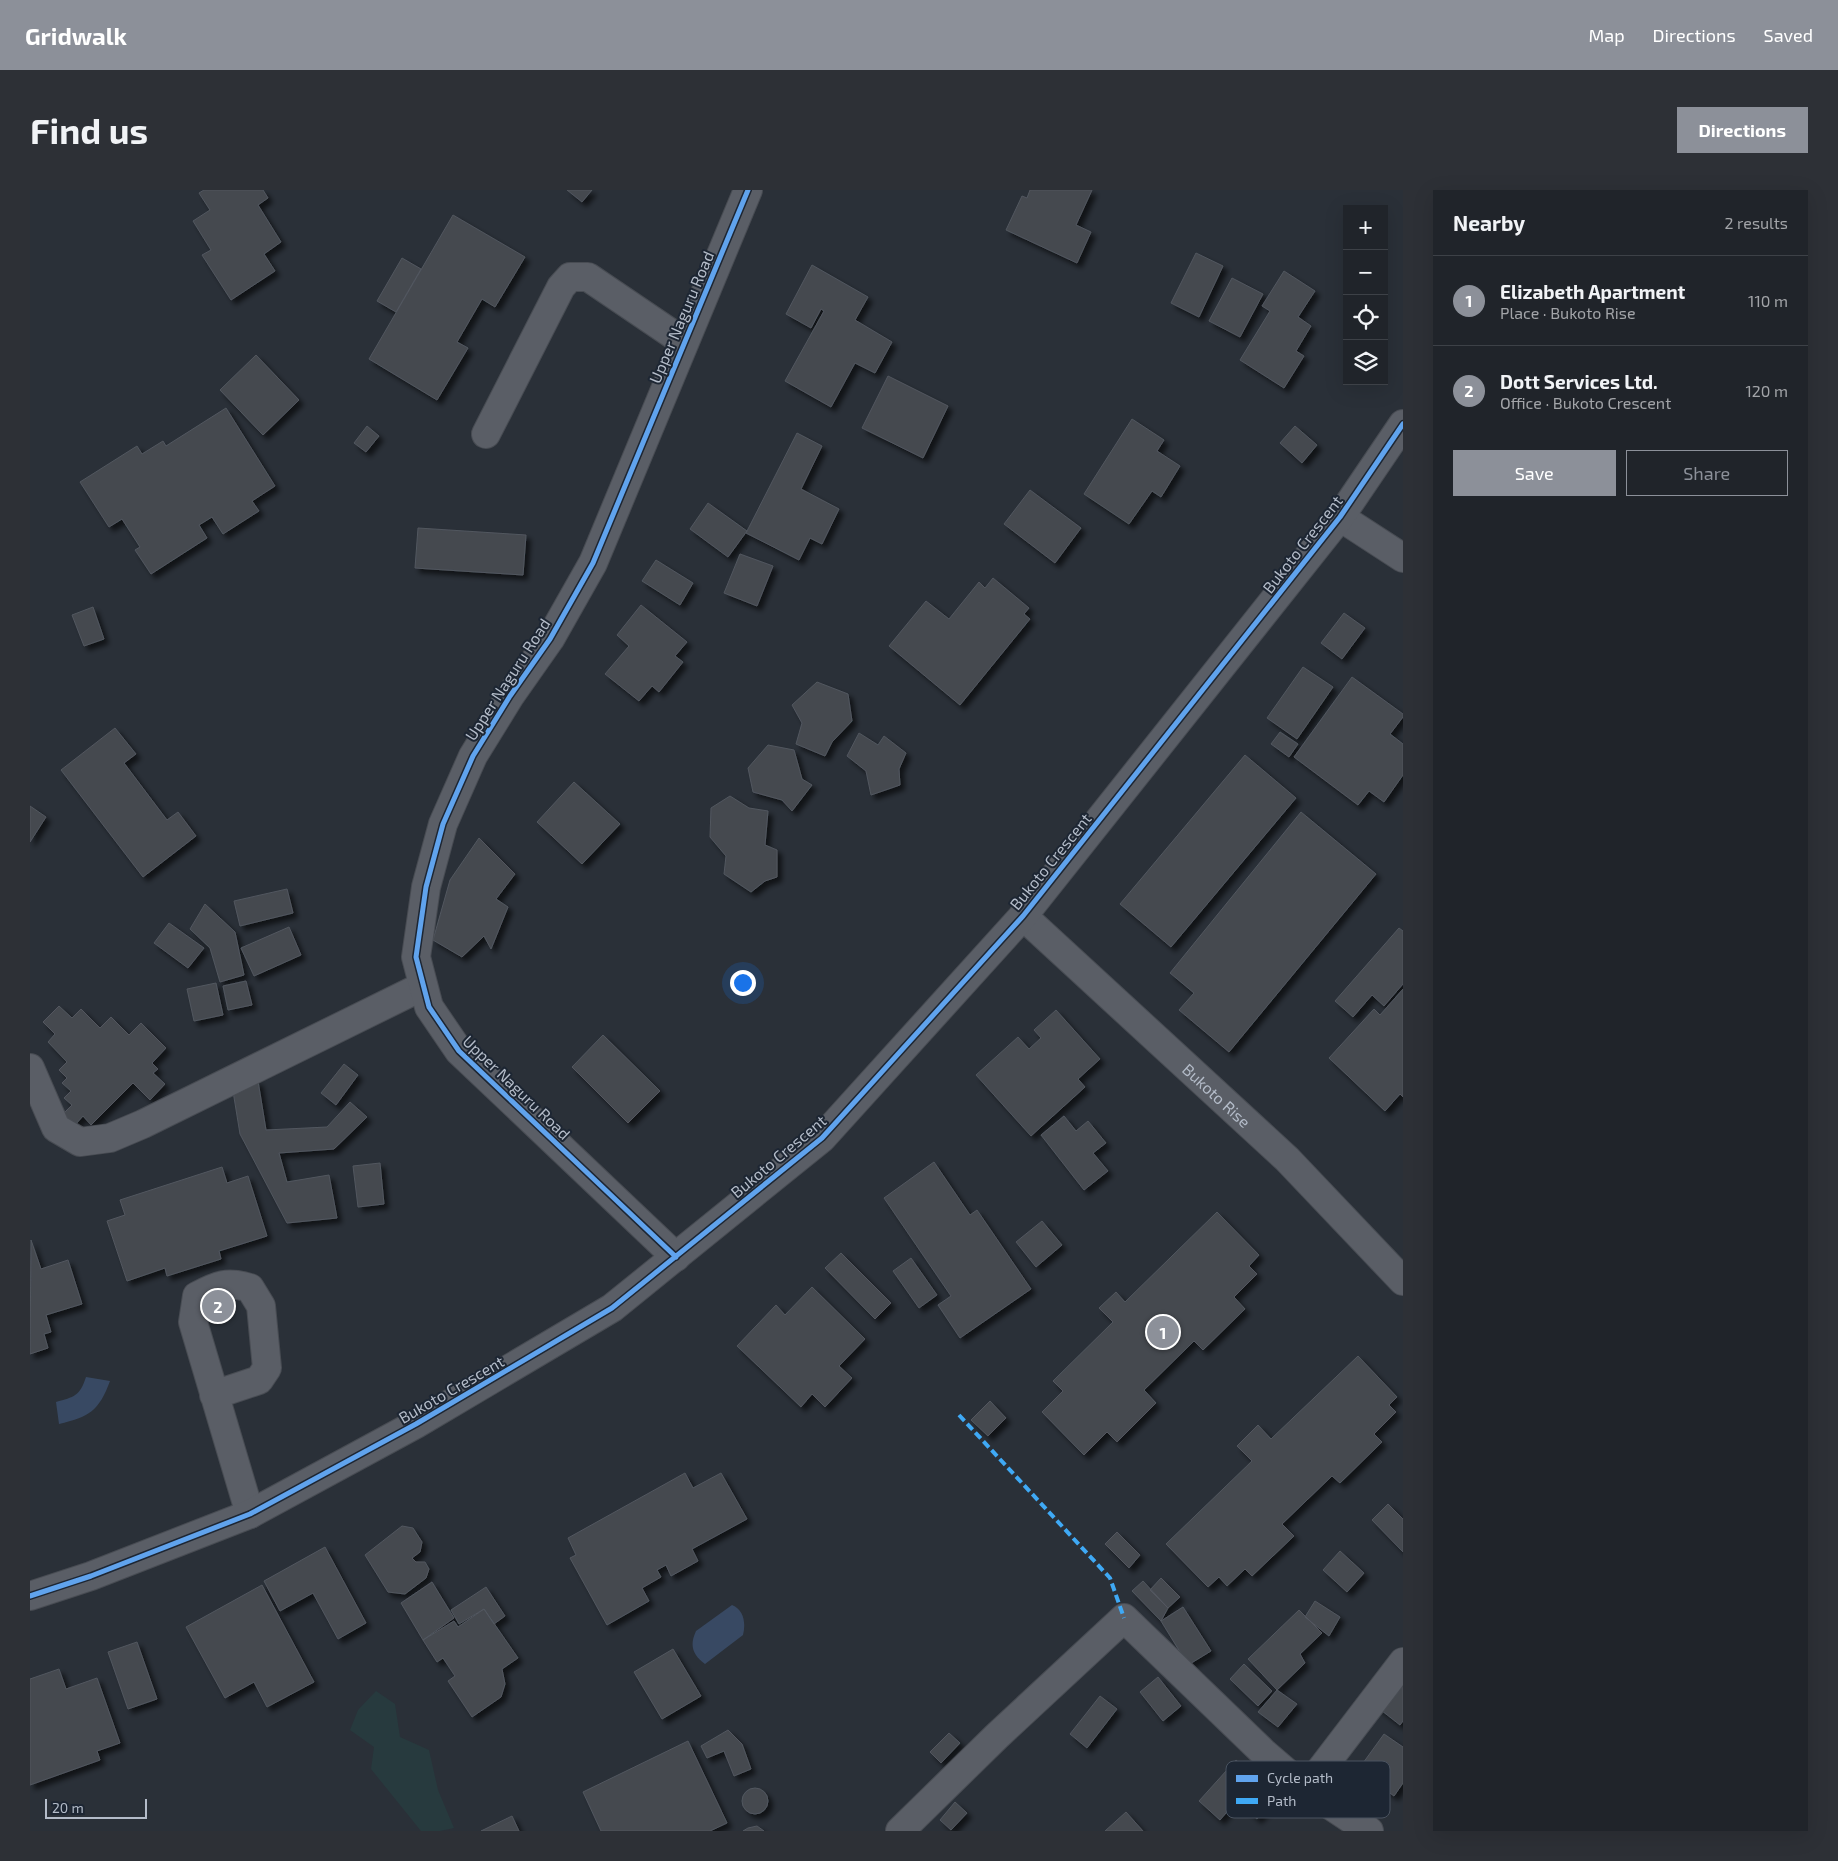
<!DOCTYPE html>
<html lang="en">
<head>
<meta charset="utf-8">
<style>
	body { margin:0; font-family:"Exo 2",sans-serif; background:#2d3036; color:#f1f3f6 }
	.controls { position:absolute; right:15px; top:15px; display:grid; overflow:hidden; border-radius:0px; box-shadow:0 5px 20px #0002 }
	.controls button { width:45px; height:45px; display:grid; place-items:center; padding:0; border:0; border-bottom:1px solid #3d4147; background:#20242a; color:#f1f3f6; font:25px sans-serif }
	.scale { position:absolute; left:15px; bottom:12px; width:102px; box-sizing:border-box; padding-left:5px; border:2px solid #b4bcc9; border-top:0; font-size:14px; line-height:18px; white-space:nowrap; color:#b4bcc9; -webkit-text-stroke:4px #1d2633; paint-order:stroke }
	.you { position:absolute; left:712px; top:792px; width:18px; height:18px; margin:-12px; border:4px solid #fff; border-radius:50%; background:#1a73e8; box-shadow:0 0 0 8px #1a73e833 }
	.badge { display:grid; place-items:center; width:32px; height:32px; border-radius:50%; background:#8c9099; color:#fff; font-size:16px; font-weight:700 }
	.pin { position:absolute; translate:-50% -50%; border:2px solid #fff; box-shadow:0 1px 5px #0006 }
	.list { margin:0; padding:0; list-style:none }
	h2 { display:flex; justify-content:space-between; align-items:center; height:65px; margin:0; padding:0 20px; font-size:21px }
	h2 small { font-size:16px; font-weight:400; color:#a2a4a8 }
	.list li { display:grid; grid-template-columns:32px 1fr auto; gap:15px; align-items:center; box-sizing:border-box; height:90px; padding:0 20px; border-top:1px solid #3d4147 }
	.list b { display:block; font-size:19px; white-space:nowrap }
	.list p { margin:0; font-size:16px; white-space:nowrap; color:#a2a4a8 }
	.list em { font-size:16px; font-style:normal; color:#a2a4a8 }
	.actions { display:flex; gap:10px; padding:15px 20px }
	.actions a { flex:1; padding:11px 0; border:1px solid #8c9099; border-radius:0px; text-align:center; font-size:18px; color:#8c9099 }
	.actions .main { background:#8c9099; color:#fff }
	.icon { flex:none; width:28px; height:28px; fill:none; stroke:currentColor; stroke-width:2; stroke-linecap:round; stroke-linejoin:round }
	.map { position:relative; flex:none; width:1373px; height:1641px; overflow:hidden; border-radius:0px }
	header { display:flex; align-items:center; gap:30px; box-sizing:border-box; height:70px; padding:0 25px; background:#8c9099; color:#fff }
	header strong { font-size:24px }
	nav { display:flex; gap:28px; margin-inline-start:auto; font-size:18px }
	.intro { display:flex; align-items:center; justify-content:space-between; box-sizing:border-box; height:120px; padding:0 30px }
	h1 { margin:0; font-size:35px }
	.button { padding:12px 22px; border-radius:0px; background:#8c9099; color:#fff; font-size:18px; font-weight:700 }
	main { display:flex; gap:30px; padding:0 30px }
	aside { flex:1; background:#20242a; border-radius:0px; box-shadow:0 5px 20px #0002 }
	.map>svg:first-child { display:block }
</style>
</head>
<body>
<header>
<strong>Gridwalk</strong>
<nav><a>Map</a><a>Directions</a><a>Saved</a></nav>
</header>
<div class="intro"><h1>Find us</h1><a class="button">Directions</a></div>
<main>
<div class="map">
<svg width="1373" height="1641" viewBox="0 0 1373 1641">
	<defs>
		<filter id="shadow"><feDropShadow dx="4.5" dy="4.5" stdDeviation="2.5" flood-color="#0009"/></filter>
	</defs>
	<rect width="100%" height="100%" fill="#2a3038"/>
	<!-- green -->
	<path fill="#273a3e" d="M 346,1501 L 365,1514 L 370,1547 L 399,1560 L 408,1600 L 424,1638 L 410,1641 L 391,1641 L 341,1579 L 344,1557 L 320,1540 L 328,1520 Z"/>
	<!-- water -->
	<path fill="#384963" d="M 56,1187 L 80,1191 C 69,1221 59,1227 29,1234 L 26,1212 C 44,1207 50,1206 56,1187 Z
		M 702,1415 C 714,1420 716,1433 713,1445 L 675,1474 C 663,1465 659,1456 666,1441 Z"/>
	<!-- building -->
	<path fill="#444950" stroke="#52575f" filter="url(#shadow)" d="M 174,0 L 233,0 L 238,8 L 228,15 L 251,52 L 234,64 L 245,81 L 201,110 L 172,65 L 181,60 L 163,31 L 180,20 L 169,3 Z
		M 537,0 L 562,0 L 552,12 Z
		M 1000,0 L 1062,0 L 1046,35 L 1061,42 L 1047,73 L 976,40 L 992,6 L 997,8 Z
		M 423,25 L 495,67 L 465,117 L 452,109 L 427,152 L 438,158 L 407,210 L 339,169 Z
		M 1166,63 L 1193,76 L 1169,127 L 1141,113 Z
		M 372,68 L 391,79 L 366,122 L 347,111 Z
		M 782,75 L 838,107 L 825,130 L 862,152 L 845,183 L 825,173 L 801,217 L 755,191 L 794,121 L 791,119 L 781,138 L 756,124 Z
		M 1254,81 L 1285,101 L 1268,127 L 1281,136 L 1266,161 L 1274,166 L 1254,198 L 1210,170 L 1240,121 L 1232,116 Z
		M 1202,88 L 1233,104 L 1210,147 L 1179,131 Z
		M 226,165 L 269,210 L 233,245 L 190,200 Z
		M 858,186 L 918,216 L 893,268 L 832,238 Z
		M 196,218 L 245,296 L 222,311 L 229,321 L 193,344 L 182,327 L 169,335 L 177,348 L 121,384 L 105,360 L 110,357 L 92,329 L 79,337 L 50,292 L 107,256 L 112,264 L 133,251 L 136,256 Z
		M 1102,229 L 1134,250 L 1127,261 L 1150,276 L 1131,307 L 1122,301 L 1099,334 L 1054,304 Z
		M 337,236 L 349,246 L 336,262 L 324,253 Z
		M 1265,236 L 1287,255 L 1272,273 L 1250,253 Z
		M 767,243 L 792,256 L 771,299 L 809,319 L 792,354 L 780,348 L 769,370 L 716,343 Z
		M 1000,300 L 1051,338 L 1025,373 L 974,334 Z
		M 678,313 L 717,341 L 698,367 L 660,339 Z
		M 388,338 L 496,345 L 493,385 L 385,378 Z
		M 710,364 L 743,376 L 727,416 L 694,403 Z
		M 626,370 L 663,393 L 650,415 L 612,391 Z
		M 963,388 L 999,418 L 994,424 L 1000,429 L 930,515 L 859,456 L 896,411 L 919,429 L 949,392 L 955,398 Z
		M 611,415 L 657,452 L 645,466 L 653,472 L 629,502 L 622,496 L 609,511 L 575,484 L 599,456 L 587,445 Z
		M 63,417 L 74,449 L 54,456 L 42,425 Z
		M 1314,423 L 1335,438 L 1312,469 L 1291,453 Z
		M 1273,477 L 1303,497 L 1267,549 L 1237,528 Z
		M 1322,487 L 1373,524 L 1373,527 L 1360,544 L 1373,554 L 1373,585 L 1354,612 L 1339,601 L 1328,615 L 1264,567 Z
		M 787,492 L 818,504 L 822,531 L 802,552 L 795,566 L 766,554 L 772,533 L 762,515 Z
		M 85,538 L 106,564 L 94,573 L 137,630 L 148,622 L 166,646 L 113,687 L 31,580 Z
		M 1250,542 L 1268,554 L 1259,567 L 1241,554 Z
		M 829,543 L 848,555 L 854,546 L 876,563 L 869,579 L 870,595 L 841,605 L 836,581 L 817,566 Z
		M 738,555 L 764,560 L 772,589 L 782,595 L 762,621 L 752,610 L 723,602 L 718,578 Z
		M 1215,565 L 1266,608 L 1141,757 L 1090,714 Z
		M 544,592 L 590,634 L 552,674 L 507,632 Z
		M 700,606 L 719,618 L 738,621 L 735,655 L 747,660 L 747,687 L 735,691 L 721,702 L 694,684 L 696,666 L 680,647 L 681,618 Z
		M 0,616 L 16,627 L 0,652 Z
		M 1271,622 L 1346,684 L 1199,862 L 1149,820 L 1164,803 L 1140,783 Z
		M 449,648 L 485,684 L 466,709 L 478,717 L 461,759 L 454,746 L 432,767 L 403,750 L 420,690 Z
		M 257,699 L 263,723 L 210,736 L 204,711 Z
		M 175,714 L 205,742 L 214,785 L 190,792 L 180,758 L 160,739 Z
		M 139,733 L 174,758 L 158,778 L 124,753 Z
		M 259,737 L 271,765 L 224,786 L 211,758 Z
		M 1369,738 L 1373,741 L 1373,794 L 1354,816 L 1342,805 L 1323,827 L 1305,811 Z
		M 216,791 L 222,815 L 198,820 L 193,796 Z
		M 186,793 L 193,825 L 164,831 L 157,799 Z
		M 1373,799 L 1373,907 L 1370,904 L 1355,921 L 1299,868 L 1344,819 L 1350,825 Z
		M 29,816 L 42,828 L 51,819 L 70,838 L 81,827 L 99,845 L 111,833 L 136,858 L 122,873 L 128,879 L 123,883 L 135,894 L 120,910 L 103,893 L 61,935 L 53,926 L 45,935 L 33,924 L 42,915 L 34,908 L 41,901 L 32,893 L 37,888 L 29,880 L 37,872 L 18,852 L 25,844 L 13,832 Z
		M 1026,820 L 1070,869 L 1048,889 L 1055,897 L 1001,946 L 946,885 L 988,847 L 999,859 L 1011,848 L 1004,840 Z
		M 573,845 L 630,901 L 598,933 L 542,877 Z
		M 314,874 L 328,885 L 306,915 L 291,903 Z
		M 228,891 L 236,940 L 297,937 L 320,912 L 337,927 L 304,959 L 249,963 L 257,992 L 299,985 L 307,1028 L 257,1033 L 210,944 L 202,895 Z
		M 1034,926 L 1046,941 L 1058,931 L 1076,953 L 1063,963 L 1078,981 L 1054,1000 L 1011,945 Z
		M 904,972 L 940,1025 L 947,1020 L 1001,1099 L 930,1148 L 908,1115 L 921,1106 L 854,1008 Z
		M 350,973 L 354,1014 L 328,1017 L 323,976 Z
		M 192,977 L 197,993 L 218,986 L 237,1046 L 189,1061 L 191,1069 L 137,1086 L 135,1078 L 97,1091 L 77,1031 L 95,1025 L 90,1010 Z
		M 1187,1022 L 1229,1065 L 1219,1076 L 1227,1084 L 1204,1107 L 1215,1119 L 1173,1160 L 1164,1151 L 1114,1200 L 1126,1213 L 1087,1252 L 1077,1242 L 1054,1265 L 1012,1222 L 1033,1201 L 1023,1191 L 1083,1132 L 1069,1118 L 1086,1102 L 1095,1112 Z
		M 1012,1031 L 1032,1055 L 1006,1077 L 986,1052 Z
		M 1,1050 L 11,1079 L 38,1070 L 52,1114 L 16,1125 L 21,1142 L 14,1144 L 18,1158 L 0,1164 Z
		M 811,1063 L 861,1113 L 845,1129 L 795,1078 Z
		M 881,1068 L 907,1105 L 889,1118 L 863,1081 Z
		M 782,1097 L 835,1149 L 809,1176 L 822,1188 L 795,1217 L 782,1204 L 771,1217 L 707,1156 L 746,1115 L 755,1125 Z
		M 1328,1166 L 1367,1207 L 1359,1215 L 1366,1222 L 1344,1244 L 1352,1252 L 1310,1293 L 1302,1286 L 1252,1334 L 1264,1346 L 1222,1386 L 1215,1379 L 1197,1396 L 1189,1387 L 1178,1397 L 1136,1354 L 1222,1271 L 1207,1256 L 1228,1235 L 1241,1249 Z
		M 960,1211 L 976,1228 L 958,1246 L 941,1230 Z
		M 655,1283 L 663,1298 L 691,1283 L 717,1329 L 662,1359 L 668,1371 L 641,1386 L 636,1375 L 627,1380 L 631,1387 L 612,1398 L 619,1411 L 577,1435 L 540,1368 L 546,1365 L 538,1348 Z
		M 1358,1314 L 1373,1329 L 1373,1362 L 1342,1330 Z
		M 372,1336 L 383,1338 L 392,1352 L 390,1362 L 382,1368 L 386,1372 L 395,1372 L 399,1379 L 396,1388 L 375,1404 L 358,1402 L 335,1365 Z
		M 1087,1342 L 1110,1365 L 1099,1378 L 1075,1354 Z
		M 295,1357 L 336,1433 L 308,1449 L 283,1403 L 250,1421 L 234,1391 Z
		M 1310,1361 L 1334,1383 L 1317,1402 L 1293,1380 Z
		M 1131,1388 L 1150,1407 L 1138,1418 L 1120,1400 Z
		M 1113,1391 L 1138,1418 L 1131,1431 L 1102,1401 Z
		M 402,1392 L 424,1428 L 393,1450 L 371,1413 Z
		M 232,1395 L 284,1492 L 237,1517 L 224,1492 L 195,1508 L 156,1437 Z
		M 456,1397 L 475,1426 L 464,1434 L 454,1419 L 429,1434 L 421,1420 Z
		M 1285,1411 L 1310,1427 L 1299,1446 L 1275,1427 Z
		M 1153,1417 L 1181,1461 L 1158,1475 L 1131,1431 Z
		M 454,1419 L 488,1468 L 472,1479 L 475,1494 L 471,1507 L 442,1527 L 418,1491 L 425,1486 L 413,1468 L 407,1472 L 393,1450 L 424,1431 L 428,1437 Z
		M 1269,1420 L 1292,1443 L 1270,1464 L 1275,1473 L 1247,1500 L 1218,1469 Z
		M 107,1452 L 127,1509 L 98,1519 L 78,1462 Z
		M 643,1459 L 671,1506 L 632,1529 L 604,1482 Z
		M 1214,1474 L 1242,1501 L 1228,1516 L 1200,1489 Z
		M 29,1479 L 36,1499 L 67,1488 L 90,1553 L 67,1561 L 70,1570 L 0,1595 L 0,1489 Z
		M 1128,1487 L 1151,1516 L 1133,1531 L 1110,1502 Z
		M 1363,1487 L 1373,1495 L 1373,1531 L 1370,1535 L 1342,1513 Z
		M 1247,1500 L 1267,1514 L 1248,1537 L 1228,1522 Z
		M 1070,1506 L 1087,1519 L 1057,1558 L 1040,1544 Z
		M 698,1540 L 712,1554 L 721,1579 L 704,1586 L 694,1561 L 677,1568 L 671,1556 Z
		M 919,1543 L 930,1553 L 911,1573 L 900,1562 Z
		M 1354,1544 L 1373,1557 L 1373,1593 L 1364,1606 L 1328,1580 Z
		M 658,1551 L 697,1633 L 680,1641 L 571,1641 L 553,1602 Z
		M 1206,1570 L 1247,1608 L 1227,1629 L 1207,1610 L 1190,1630 L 1169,1611 Z
		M712 1611a13 13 0 1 1 26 0a13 13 0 1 1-26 0Z
		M 925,1612 L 937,1623 L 921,1640 L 910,1630 Z
		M 1096,1622 L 1113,1641 L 1075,1641 Z
		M 482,1626 L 489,1641 L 451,1641 Z
		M 727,1636 L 734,1641 L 713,1641 L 718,1638 Z"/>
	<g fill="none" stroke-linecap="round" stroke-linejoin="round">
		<defs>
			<g id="minor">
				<path d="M 456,244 L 531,97 L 540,87 L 558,87 L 654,152"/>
				<path d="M 1310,327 L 1373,368"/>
				<path id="s1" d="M 993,726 L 1257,969 L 1373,1091"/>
				<path d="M 0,878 L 26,938 L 50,952 L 80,948 L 113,934 L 393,796"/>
				<path d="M 646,1067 L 429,861 L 399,817 L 386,767 L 396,697 L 413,634 L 443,566 L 480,506 L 520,449 L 563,373 L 718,0"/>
				<path d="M 184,1205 L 229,1190 L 237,1178 L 231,1116 L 220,1098 C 197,1091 188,1095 167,1106 L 163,1132 L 220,1324"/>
				<path d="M 0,1406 L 61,1386 L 220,1324 L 386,1234 L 582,1118 L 792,948 L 993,726 L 1310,327 L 1373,234"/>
				<path d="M 1276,1599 L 1373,1472"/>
				<path d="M 870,1641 L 967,1546 L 1094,1428 L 1233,1562 L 1276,1599 L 1339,1641"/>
			</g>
		</defs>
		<!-- minor casing -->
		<use href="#minor" stroke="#484c53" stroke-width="30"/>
		<!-- minor -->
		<use href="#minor" stroke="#5a5e66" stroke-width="28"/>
		<!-- quiet -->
		<path stroke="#3fa9f5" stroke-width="4" stroke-dasharray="8 4" stroke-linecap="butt" d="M 929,1225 L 1080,1388 L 1094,1428"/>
		<defs>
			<path id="cycleway" d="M 646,1067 L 429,861 L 399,817 L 386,767 L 396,697 L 413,634 L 443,566 L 480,506 L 520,449 L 563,373 L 718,0
				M 0,1406 L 61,1386 L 220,1324 L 386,1234 L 582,1118 L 792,948 L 993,726 L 1310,327 L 1373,234"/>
		</defs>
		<!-- cycleway casing -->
		<use href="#cycleway" stroke="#1d2633" stroke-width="8"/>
		<!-- cycleway -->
		<use href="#cycleway" stroke="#60a3ed" stroke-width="5"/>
	</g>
	<g text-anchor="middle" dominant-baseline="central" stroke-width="4" stroke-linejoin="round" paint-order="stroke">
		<!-- street labels -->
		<g font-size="16" fill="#b4bcc9" stroke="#1d2633">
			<text transform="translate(651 127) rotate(-67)">Upper Naguru Road</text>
			<text transform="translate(1272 354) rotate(-52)">Bukoto Crescent</text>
			<text transform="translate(477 489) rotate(-57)">Upper Naguru Road</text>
			<text transform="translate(1020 671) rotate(-51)">Bukoto Crescent</text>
			<text transform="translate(487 897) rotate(44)">Upper Naguru Road</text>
			<text stroke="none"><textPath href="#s1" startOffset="264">Bukoto Rise</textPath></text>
			<text transform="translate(748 966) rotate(-40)">Bukoto Crescent</text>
			<text transform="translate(421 1199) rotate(-30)">Bukoto Crescent</text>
		</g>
	</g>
	<!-- legend -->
	<rect x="1196" y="1571" width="164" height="57" rx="8" fill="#1d2633" stroke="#4a5360" stroke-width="1"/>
	<rect x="1206" y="1585" width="22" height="7" fill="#60a3ed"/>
	<rect x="1206" y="1608" width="22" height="6" fill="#3fa9f5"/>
	<g font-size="14" fill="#b4bcc9">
		<text x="1237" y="1593">Cycle path</text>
		<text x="1237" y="1616">Path</text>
	</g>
</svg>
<div class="controls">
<button>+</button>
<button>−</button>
<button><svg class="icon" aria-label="locate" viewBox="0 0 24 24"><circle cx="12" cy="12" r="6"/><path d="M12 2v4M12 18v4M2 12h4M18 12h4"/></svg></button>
<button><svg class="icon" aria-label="layers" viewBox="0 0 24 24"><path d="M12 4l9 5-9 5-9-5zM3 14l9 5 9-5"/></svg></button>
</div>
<div class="scale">20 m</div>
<div class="you"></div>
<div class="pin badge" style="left:1133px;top:1142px">1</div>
<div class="pin badge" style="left:188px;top:1116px">2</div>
</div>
<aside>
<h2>Nearby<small>2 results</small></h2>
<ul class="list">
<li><span class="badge">1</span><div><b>Elizabeth Apartment</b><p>Place · Bukoto Rise</p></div><em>110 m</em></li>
<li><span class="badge">2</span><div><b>Dott Services Ltd.</b><p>Office · Bukoto Crescent</p></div><em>120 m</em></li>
</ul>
<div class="actions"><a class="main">Save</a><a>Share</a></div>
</aside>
</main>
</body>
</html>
